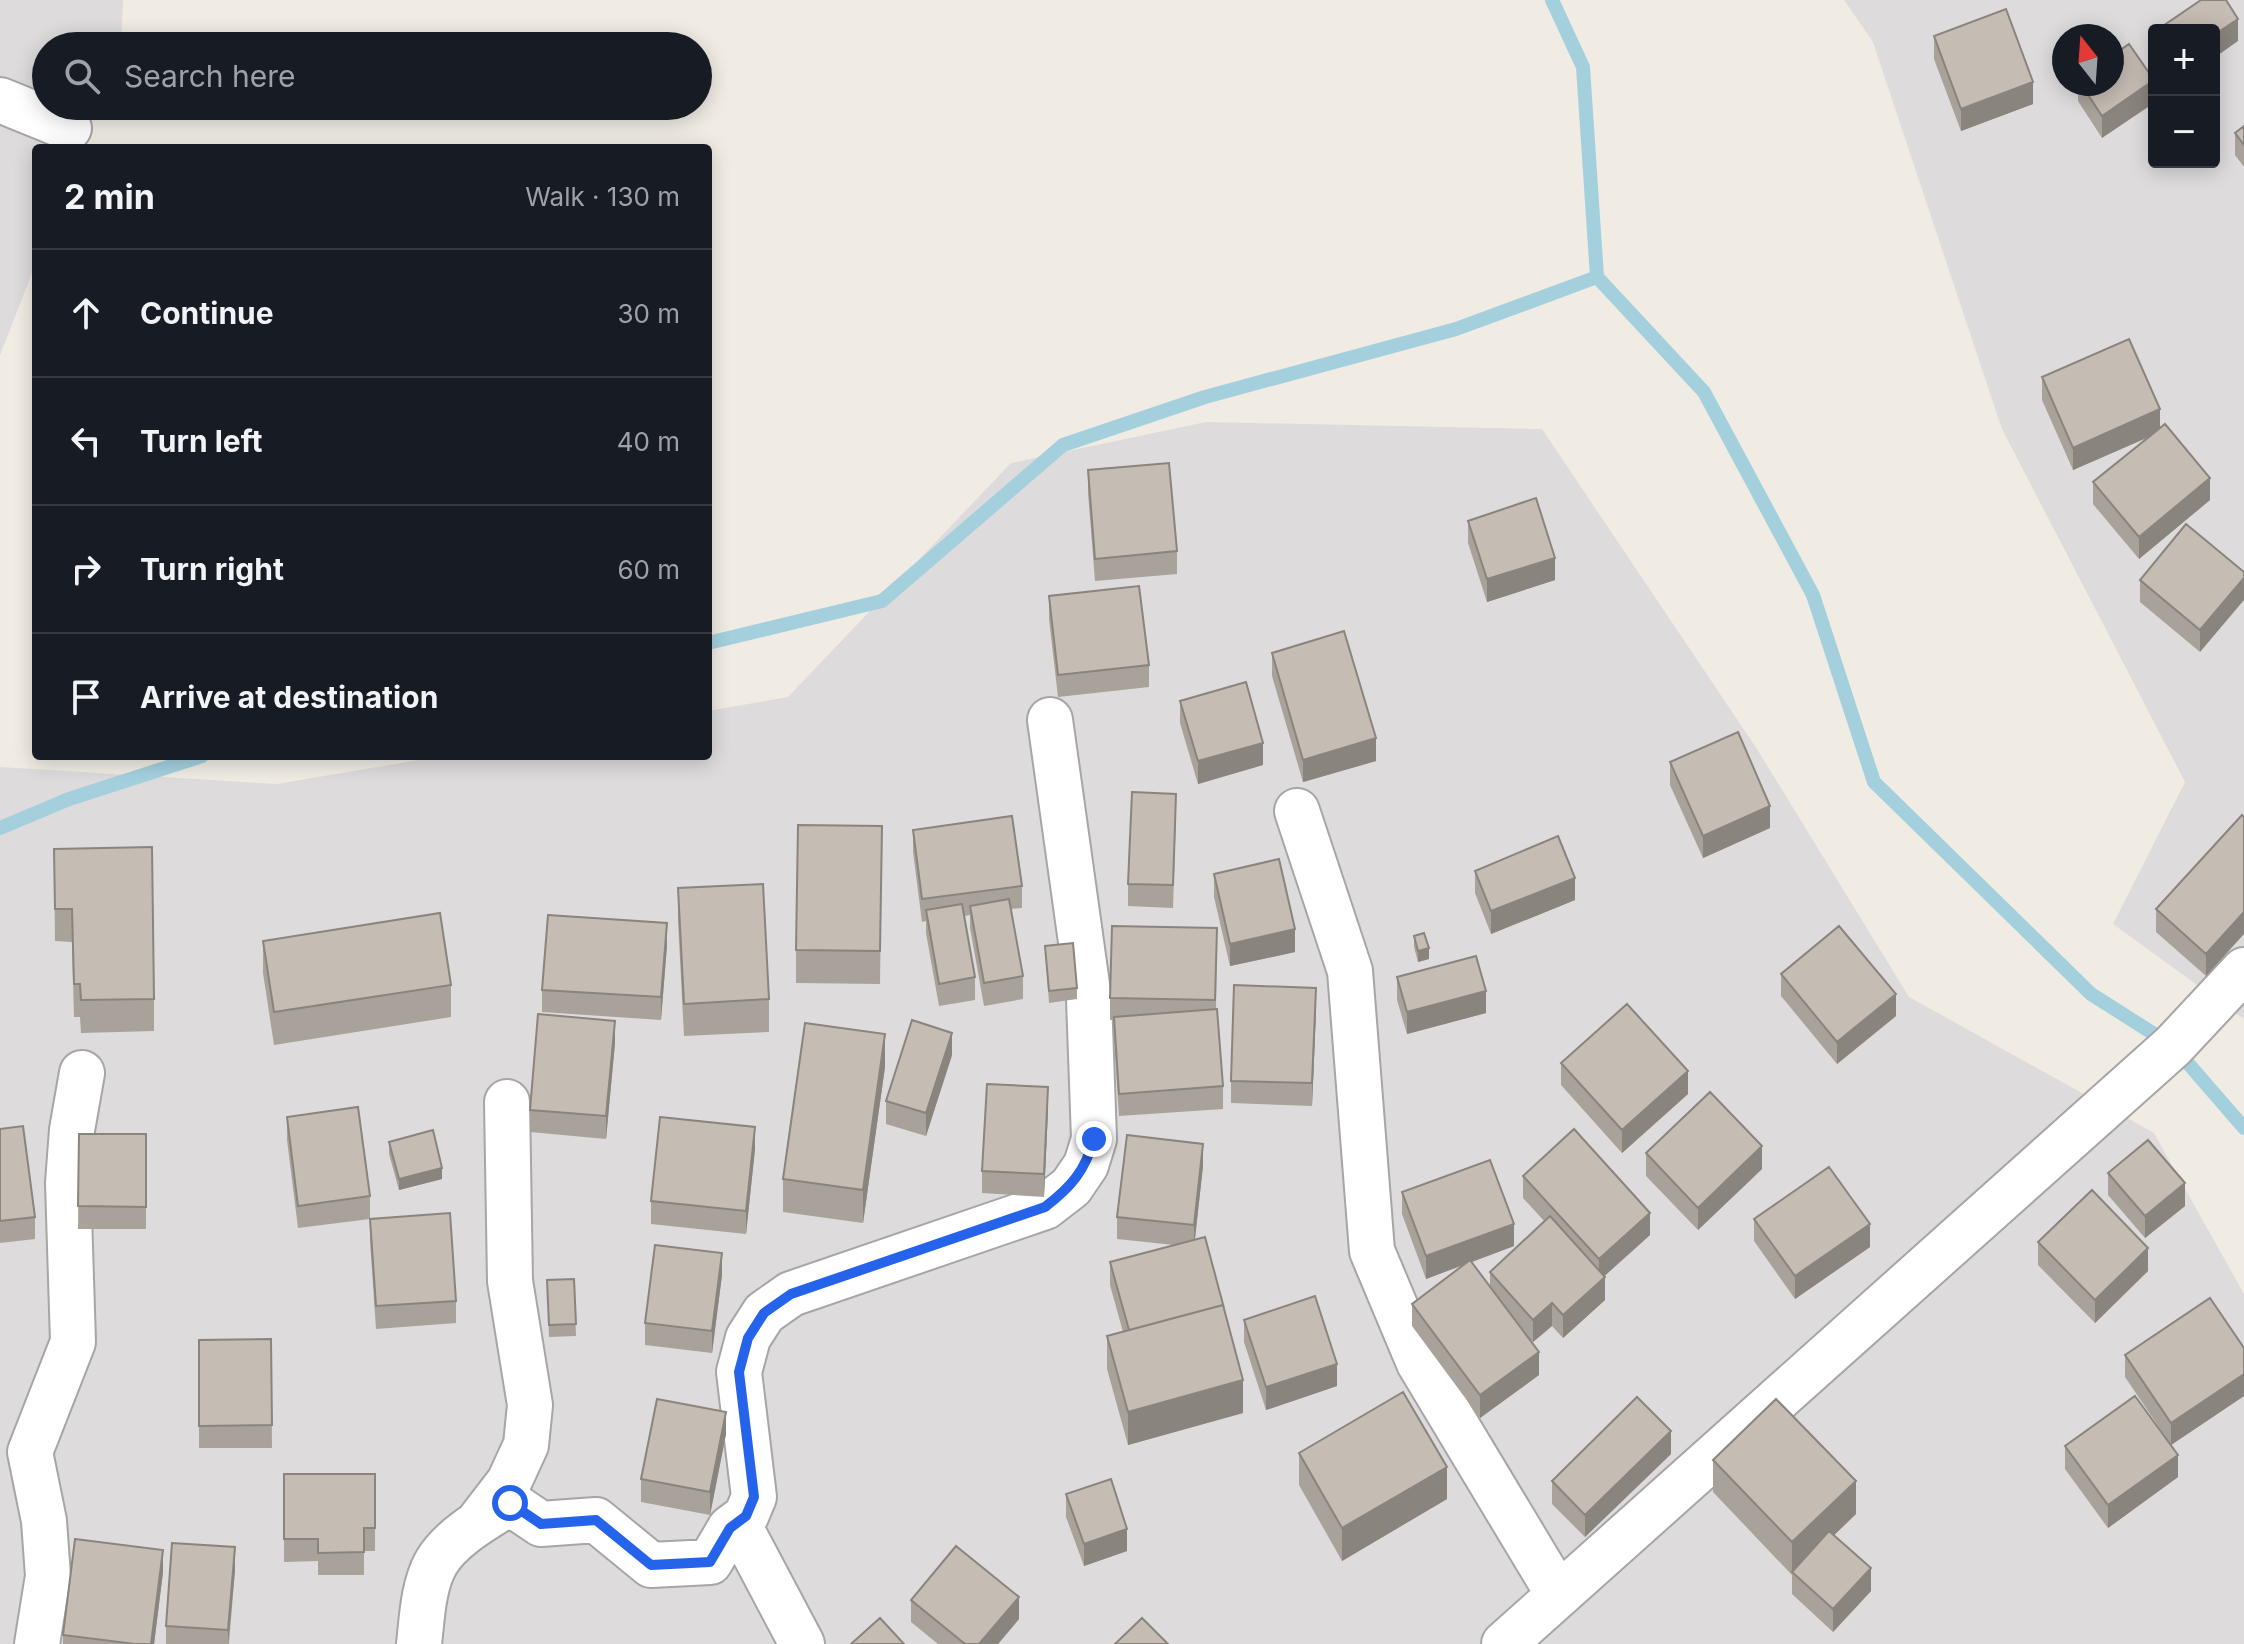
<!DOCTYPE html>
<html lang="en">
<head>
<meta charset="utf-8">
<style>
	body { margin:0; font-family:Inter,sans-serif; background:#20242c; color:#f1f3f6 }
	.controls { position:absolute; right:24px; top:24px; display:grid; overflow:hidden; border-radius:8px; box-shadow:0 4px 20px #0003 }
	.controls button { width:72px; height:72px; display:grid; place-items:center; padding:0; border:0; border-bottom:2px solid #363941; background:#171b24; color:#f1f3f6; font:40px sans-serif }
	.compass { position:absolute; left:2052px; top:24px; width:72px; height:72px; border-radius:50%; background:#171b24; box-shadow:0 4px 20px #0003; rotate:343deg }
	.stop { position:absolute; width:24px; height:24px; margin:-18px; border:6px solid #2563eb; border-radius:50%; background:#fff }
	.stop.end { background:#2563eb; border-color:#fff; box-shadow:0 2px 8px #0008 }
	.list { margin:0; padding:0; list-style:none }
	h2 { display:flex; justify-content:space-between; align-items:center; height:104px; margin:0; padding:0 32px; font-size:34px }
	h2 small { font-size:26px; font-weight:400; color:#9ea1a6 }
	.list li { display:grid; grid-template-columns:52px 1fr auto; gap:24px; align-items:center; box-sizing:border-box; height:128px; padding:0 32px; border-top:2px solid #363941 }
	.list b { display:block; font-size:30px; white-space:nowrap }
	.list em { font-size:26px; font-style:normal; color:#9ea1a6 }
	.icon { flex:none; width:44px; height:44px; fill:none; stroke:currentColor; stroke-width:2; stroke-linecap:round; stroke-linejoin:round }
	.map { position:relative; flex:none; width:2244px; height:1644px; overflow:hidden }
	.search { position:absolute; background:#171b24; box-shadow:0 4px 20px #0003; left:32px; top:32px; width:680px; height:88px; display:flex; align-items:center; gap:20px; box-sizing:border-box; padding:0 28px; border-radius:44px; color:#9ea1a6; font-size:30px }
	.panel { position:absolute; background:#171b24; box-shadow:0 4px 20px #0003; left:32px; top:144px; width:680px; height:616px; border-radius:8px }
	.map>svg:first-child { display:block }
</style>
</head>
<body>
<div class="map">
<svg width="2244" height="1644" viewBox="0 0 2244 1644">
	<rect width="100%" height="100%" fill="#f0ece4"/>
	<!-- residential -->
	<path fill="#dddbdb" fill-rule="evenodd" d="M 0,0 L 123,0 L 121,46 L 46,46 L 46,106 L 97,106 L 81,148 L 36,148 L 36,263 L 0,355 Z
		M 1844,0 L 2244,0 L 2244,1019 L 2113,924 L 2185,782 L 2002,429 L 1873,42 ZM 2154,30 L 2214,30 L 2214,162 L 2154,162 ZM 2064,36 L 2112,36 L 2112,84 L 2064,84 Z
		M 1206,422 L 1542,429 L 1757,749 L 1909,997 L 2154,1133 L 2244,1294 L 2244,1644 L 0,1644 L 0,767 L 277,784 L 442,756 L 708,756 L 708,711 L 788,697 L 1011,463 Z"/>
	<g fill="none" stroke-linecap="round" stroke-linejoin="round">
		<!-- stream -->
		<path stroke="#a4d0de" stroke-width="14" d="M 1552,0 L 1583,67 L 1597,277 L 1704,392 L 1813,595 L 1874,782 L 2091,994 L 2173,1046 L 2244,1128
			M 708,643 L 882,601 L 1063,445 L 1205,397 L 1456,329 L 1597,277
			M 0,828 L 69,799 L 202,756"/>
		<defs>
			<path id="minor" d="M 0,100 L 69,128
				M 1297,811 L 1350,971 L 1372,1251 L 1419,1363 L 1558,1594
				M 479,1521 L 509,1482 L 526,1445 L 530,1405 L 510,1281 L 507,1102
				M 739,1525 L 802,1644
				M 37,1644 L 48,1576 L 44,1521 L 30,1452 L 73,1342 L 68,1183 L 72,1130 L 82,1073
				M 419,1644 C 422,1618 423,1586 436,1563 C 451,1537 486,1518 510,1503 L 541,1524 L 596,1520 L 651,1565 L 710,1562 L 730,1528 L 746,1516 L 754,1497 L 739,1372 L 748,1338 L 764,1313 L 791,1294 L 1045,1207 L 1071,1187 L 1086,1165 L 1094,1139 L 1089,999 L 1050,720
				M 1504,1644 L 2173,1046 L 2244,970"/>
		</defs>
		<!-- minor casing -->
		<use href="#minor" stroke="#a6a6a6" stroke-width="48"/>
		<!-- minor -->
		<use href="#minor" stroke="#fff" stroke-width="44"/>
	</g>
	<!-- wall -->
	<path fill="#a9a29b" d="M 1934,36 L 2033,104 L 1961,131 L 1934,59 Z
		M 2078,84 L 2112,84 L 2102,138 L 2078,101 Z
		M 2244,126 L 2244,167 L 2235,155 L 2235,133 Z
		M 2042,377 L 2160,427 L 2210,500 L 2139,559 L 2093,504 L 2093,482 L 2149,437 L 2073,470 L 2042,400 Z
		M 1088,470 L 1177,551 L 1177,574 L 1095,581 L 1088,493 Z
		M 1468,521 L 1555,580 L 1487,602 L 1468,543 Z
		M 2244,572 L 2200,652 L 2140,602 L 2140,580 Z
		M 1049,596 L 1149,665 L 1149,687 L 1058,697 L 1049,619 Z
		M 1272,653 L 1376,761 L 1303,782 L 1272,676 Z
		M 1180,701 L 1263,765 L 1198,784 L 1180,723 Z
		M 1670,762 L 1770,828 L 1703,858 L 1670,785 Z
		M 2242,815 L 2206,976 L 2156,932 L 2156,909 Z
		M 1176,817 L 1173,908 L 1128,906 L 1128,884 Z
		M 882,826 L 880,984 L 796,983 L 796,950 Z
		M 913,830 L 1022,886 L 1022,908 L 1011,909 L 1023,976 L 1023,999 L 984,1006 L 970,928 L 970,915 L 964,916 L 975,977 L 975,1000 L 939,1006 L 926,933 L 926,921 L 922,922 L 913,852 Z
		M 54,849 L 154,999 L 154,1031 L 81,1033 L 80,1017 L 74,1017 L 72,942 L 55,941 Z
		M 1475,871 L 1575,900 L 1491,934 L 1475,893 Z
		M 1214,874 L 1295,952 L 1230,966 L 1214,897 Z
		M 678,888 L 769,999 L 769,1032 L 684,1036 L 678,921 Z
		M 1217,928 L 1216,1009 L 1223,1086 L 1223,1109 L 1119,1116 L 1114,1040 L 1114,1020 L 1110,1020 L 1110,998 Z
		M 1414,936 L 1429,959 L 1418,962 L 1414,947 Z
		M 263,941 L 451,985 L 451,1017 L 274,1045 L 263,973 Z
		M 667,945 L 661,1020 L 542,1012 L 542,990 Z
		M 1045,946 L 1077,988 L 1077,999 L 1049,1003 Z
		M 1781,974 L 1896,1016 L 1837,1064 L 1781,996 Z
		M 1397,977 L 1486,1013 L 1407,1034 L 1397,1000 Z
		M 1316,1010 L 1312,1106 L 1231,1103 L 1231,1081 Z
		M 615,1043 L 606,1139 L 530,1132 L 530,1110 Z
		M 952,1055 L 926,1136 L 886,1124 L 886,1101 Z
		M 1561,1063 L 1688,1094 L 1622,1153 L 1561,1085 Z
		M 885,1067 L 863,1223 L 783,1212 L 783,1179 Z
		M 1048,1110 L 1044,1197 L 982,1193 L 982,1171 Z
		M 287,1117 L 370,1196 L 370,1219 L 456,1301 L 456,1323 L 376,1329 L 370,1241 L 370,1219 L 298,1228 L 287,1140 Z
		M 0,1129 L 35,1217 L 35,1239 L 0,1243 Z
		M 79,1134 L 146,1134 L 146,1229 L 78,1229 Z
		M 389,1142 L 442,1179 L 399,1190 L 389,1154 Z
		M 755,1149 L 746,1234 L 651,1224 L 651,1201 Z
		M 1646,1153 L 1762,1169 L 1698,1230 L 1646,1176 Z
		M 1203,1166 L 1195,1239 L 1224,1312 L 1243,1413 L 1128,1445 L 1107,1369 L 1107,1336 L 1123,1332 L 1110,1285 L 1110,1262 L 1174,1245 L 1117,1239 L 1117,1217 Z
		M 2108,1173 L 2185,1206 L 2145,1238 L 2108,1195 Z
		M 1523,1176 L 1650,1235 L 1604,1276 L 1605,1300 L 1563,1338 L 1552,1326 L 1533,1342 L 1525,1334 L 1539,1375 L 1480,1418 L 1412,1326 L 1412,1304 L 1465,1264 L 1426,1279 L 1402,1214 L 1402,1192 L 1514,1246 L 1472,1262 L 1490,1286 L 1490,1272 L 1545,1222 L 1523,1198 Z
		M 1754,1219 L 1870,1247 L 1795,1299 L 1754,1241 Z
		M 2038,1242 L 2148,1271 L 2095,1323 L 2038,1265 Z
		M 722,1275 L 712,1353 L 645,1345 L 645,1323 Z
		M 574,1279 L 576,1336 L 549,1337 L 547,1280 Z
		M 1244,1320 L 1337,1386 L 1266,1410 L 1244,1342 Z
		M 271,1339 L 272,1448 L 199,1448 L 199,1340 Z
		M 2244,1348 L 2244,1396 L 2171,1445 L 2125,1377 L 2125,1355 Z
		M 726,1434 L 710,1515 L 641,1502 L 641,1479 Z
		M 2065,1446 L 2178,1477 L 2108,1528 L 2065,1469 Z
		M 1299,1453 L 1447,1499 L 1342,1561 L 1299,1485 Z
		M 1671,1454 L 1585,1537 L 1552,1504 L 1552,1481 Z
		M 1713,1460 L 1856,1514 L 1834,1535 L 1871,1591 L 1833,1632 L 1792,1594 L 1792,1575 L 1713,1492 Z
		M 284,1474 L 375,1474 L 375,1551 L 364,1551 L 364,1575 L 318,1575 L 318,1561 L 284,1562 Z
		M 1066,1494 L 1127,1551 L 1084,1566 L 1066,1517 Z
		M 235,1570 L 229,1644 L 166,1644 L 166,1626 Z
		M 163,1572 L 154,1644 L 63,1644 L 63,1635 Z
		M 911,1600 L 1019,1619 L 998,1644 L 938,1644 L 911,1622 Z"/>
	<!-- shaded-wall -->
	<path fill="#8a847e" d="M 2238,19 L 2238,41 L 2214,58 L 2214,35 Z
		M 2154,80 L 2154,103 L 2102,138 L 2102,116 Z
		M 2033,82 L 2033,104 L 1961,131 L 1961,109 Z
		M 2160,409 L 2160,432 L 2073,470 L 2073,448 Z
		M 2210,478 L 2210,500 L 2139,559 L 2139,537 Z
		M 1555,558 L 1555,580 L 1487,602 L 1487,579 Z
		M 2244,578 L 2244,600 L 2200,652 L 2200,630 Z
		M 1376,738 L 1376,761 L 1303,782 L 1303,760 Z
		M 1263,743 L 1263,765 L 1198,784 L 1198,761 Z
		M 1770,806 L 1770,828 L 1703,858 L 1703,836 Z
		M 1575,878 L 1575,900 L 1491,934 L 1491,911 Z
		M 2244,912 L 2244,934 L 2206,976 L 2206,954 Z
		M 667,923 L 667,945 L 661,1020 L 661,997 Z
		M 1295,929 L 1295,952 L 1230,966 L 1230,944 Z
		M 1429,948 L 1429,959 L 1418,962 L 1418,951 Z
		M 1316,988 L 1316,1010 L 1312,1106 L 1312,1083 Z
		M 1486,991 L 1486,1013 L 1407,1034 L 1407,1012 Z
		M 1896,994 L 1896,1016 L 1837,1064 L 1837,1042 Z
		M 615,1021 L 615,1043 L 606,1139 L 606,1116 Z
		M 952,1033 L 952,1055 L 926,1136 L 926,1113 Z
		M 885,1034 L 885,1067 L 863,1223 L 863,1190 Z
		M 1688,1071 L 1688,1094 L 1622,1153 L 1622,1130 Z
		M 1048,1087 L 1048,1110 L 1044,1197 L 1044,1174 Z
		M 755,1127 L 755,1149 L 746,1234 L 746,1211 Z
		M 1203,1144 L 1203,1166 L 1194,1247 L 1194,1225 Z
		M 1762,1146 L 1762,1169 L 1698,1230 L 1698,1208 Z
		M 442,1168 L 442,1179 L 399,1190 L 399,1179 Z
		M 2185,1183 L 2185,1206 L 2145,1238 L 2145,1216 Z
		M 1650,1213 L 1650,1235 L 1599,1281 L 1599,1259 Z
		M 1514,1224 L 1514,1246 L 1426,1279 L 1426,1256 Z
		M 1870,1224 L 1870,1247 L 1795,1299 L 1795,1276 Z
		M 2148,1248 L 2148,1271 L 2095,1323 L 2095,1300 Z
		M 722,1253 L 722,1275 L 712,1353 L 712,1331 Z
		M 1605,1277 L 1605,1300 L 1563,1338 L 1563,1315 Z
		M 1552,1303 L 1552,1326 L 1533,1342 L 1533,1320 Z
		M 1539,1352 L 1539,1375 L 1480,1418 L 1480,1395 Z
		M 1337,1364 L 1337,1386 L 1266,1410 L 1266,1387 Z
		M 2244,1374 L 2244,1396 L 2171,1445 L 2171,1423 Z
		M 1243,1380 L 1243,1413 L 1128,1445 L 1128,1412 Z
		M 726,1412 L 726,1434 L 710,1515 L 710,1492 Z
		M 1671,1431 L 1671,1454 L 1585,1537 L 1585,1515 Z
		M 2178,1455 L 2178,1477 L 2108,1528 L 2108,1505 Z
		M 1447,1467 L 1447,1499 L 1342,1561 L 1342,1528 Z
		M 1856,1481 L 1856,1514 L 1794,1574 L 1792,1572 L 1792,1542 Z
		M 1127,1529 L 1127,1551 L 1084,1566 L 1084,1544 Z
		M 235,1547 L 235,1570 L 228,1644 L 228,1630 Z
		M 163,1550 L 163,1572 L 154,1644 L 151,1644 Z
		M 1871,1568 L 1871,1591 L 1833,1632 L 1833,1609 Z
		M 1019,1597 L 1019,1619 L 998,1644 L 979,1644 Z"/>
	<!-- building -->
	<path fill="#c5bcb4" stroke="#8a847e" stroke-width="2" d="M 2201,0 L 2226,0 L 2238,19 L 2214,35 L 2214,30 L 2157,30 Z
		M 2006,9 L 2033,82 L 1961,109 L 1934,36 Z
		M 2129,44 L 2154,80 L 2102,116 L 2081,84 L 2112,84 L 2112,56 Z
		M 2244,126 L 2244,145 L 2235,133 Z
		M 2129,339 L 2160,409 L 2073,448 L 2042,377 Z
		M 2165,424 L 2210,478 L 2139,537 L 2093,482 Z
		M 1169,463 L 1177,551 L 1095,559 L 1088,470 Z
		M 1536,498 L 1555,558 L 1487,579 L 1468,521 Z
		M 2186,524 L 2244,572 L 2244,578 L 2200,630 L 2140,580 Z
		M 1139,586 L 1149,665 L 1058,675 L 1049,596 Z
		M 1344,631 L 1376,738 L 1303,760 L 1272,653 Z
		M 1246,682 L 1263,743 L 1198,761 L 1180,701 Z
		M 1738,732 L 1770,806 L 1703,836 L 1670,762 Z
		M 1132,792 L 1176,794 L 1173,885 L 1128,884 Z
		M 2242,815 L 2244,817 L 2244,912 L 2206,954 L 2156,909 Z
		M 1012,816 L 1022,886 L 922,899 L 913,830 Z
		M 798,825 L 882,826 L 880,951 L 796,950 Z
		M 1558,836 L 1575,878 L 1491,911 L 1475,871 Z
		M 152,847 L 154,999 L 81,1000 L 80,984 L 74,984 L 72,909 L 55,909 L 54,849 Z
		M 1279,859 L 1295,929 L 1230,944 L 1214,874 Z
		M 763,884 L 769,999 L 684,1004 L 678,888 Z
		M 1009,899 L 1023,976 L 984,983 L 970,906 Z
		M 962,904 L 975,977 L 939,984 L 926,910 Z
		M 440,913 L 451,985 L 274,1012 L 263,941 Z
		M 548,915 L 667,923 L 661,997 L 542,990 Z
		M 1112,926 L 1217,928 L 1215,1000 L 1110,998 Z
		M 1839,926 L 1896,994 L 1837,1042 L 1781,974 Z
		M 1424,933 L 1429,948 L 1418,951 L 1414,936 Z
		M 1073,943 L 1077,988 L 1049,991 L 1045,946 Z
		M 1476,956 L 1486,991 L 1407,1012 L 1397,977 Z
		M 1234,985 L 1316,988 L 1312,1083 L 1231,1081 Z
		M 1627,1004 L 1688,1071 L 1622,1130 L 1561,1063 Z
		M 1217,1009 L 1223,1086 L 1119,1094 L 1114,1017 Z
		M 538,1014 L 615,1021 L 606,1116 L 530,1110 Z
		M 912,1020 L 952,1033 L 926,1113 L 886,1101 Z
		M 805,1023 L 885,1034 L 863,1190 L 783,1179 Z
		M 987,1084 L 1048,1087 L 1044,1174 L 982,1171 Z
		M 1710,1092 L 1762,1146 L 1698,1208 L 1646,1153 Z
		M 358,1107 L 370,1196 L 298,1206 L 287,1117 Z
		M 660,1117 L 755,1127 L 746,1211 L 651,1201 Z
		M 23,1126 L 35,1217 L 0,1221 L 0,1129 Z
		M 1574,1129 L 1650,1213 L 1599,1259 L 1523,1176 Z
		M 433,1130 L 442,1168 L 399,1179 L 389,1142 Z
		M 79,1134 L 146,1134 L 146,1207 L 78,1206 Z
		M 1127,1135 L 1203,1144 L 1194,1225 L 1117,1217 Z
		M 2148,1140 L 2185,1183 L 2145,1216 L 2108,1173 Z
		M 1490,1160 L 1514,1224 L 1426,1256 L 1402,1192 Z
		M 1829,1167 L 1870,1224 L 1795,1276 L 1754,1219 Z
		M 2092,1190 L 2148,1248 L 2095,1300 L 2038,1242 Z
		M 450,1213 L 456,1301 L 376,1306 L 370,1219 Z
		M 1550,1216 L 1605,1277 L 1563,1315 L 1552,1303 L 1533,1320 L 1490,1272 Z
		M 1205,1237 L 1224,1308 L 1223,1305 L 1129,1330 L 1110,1262 Z
		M 655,1245 L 722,1253 L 712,1331 L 645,1323 Z
		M 1470,1260 L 1539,1352 L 1480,1395 L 1412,1304 Z
		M 574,1279 L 576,1324 L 549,1325 L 547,1280 Z
		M 1315,1296 L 1337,1364 L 1266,1387 L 1244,1320 Z
		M 2210,1298 L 2244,1348 L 2244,1374 L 2171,1423 L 2125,1355 Z
		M 1223,1305 L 1243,1380 L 1128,1412 L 1107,1336 Z
		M 271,1339 L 272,1425 L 199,1426 L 199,1340 Z
		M 1403,1392 L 1447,1467 L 1342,1528 L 1299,1453 Z
		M 2135,1396 L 2178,1455 L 2108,1505 L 2065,1446 Z
		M 1637,1397 L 1671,1431 L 1585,1515 L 1552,1481 Z
		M 657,1399 L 726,1412 L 710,1492 L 641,1479 Z
		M 1776,1399 L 1856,1481 L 1792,1542 L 1713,1460 Z
		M 284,1474 L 375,1474 L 375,1528 L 364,1528 L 364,1552 L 318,1553 L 318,1539 L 284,1539 Z
		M 1111,1479 L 1127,1529 L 1084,1544 L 1066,1494 Z
		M 1829,1531 L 1871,1568 L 1833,1609 L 1792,1572 Z
		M 75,1539 L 163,1550 L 151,1644 L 135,1644 L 63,1635 Z
		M 172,1543 L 235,1547 L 228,1630 L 166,1626 Z
		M 956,1546 L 1019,1597 L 979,1644 L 965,1644 L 911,1600 Z
		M 880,1618 L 904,1644 L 851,1644 Z
		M 1142,1618 L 1168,1644 L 1115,1644 Z"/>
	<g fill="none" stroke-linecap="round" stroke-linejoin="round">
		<!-- route -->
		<path stroke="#2563eb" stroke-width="10" d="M 510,1503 L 541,1524 L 596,1520 L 651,1565 L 710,1562 L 730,1528 L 746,1516 L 754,1497 L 739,1372 L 748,1338 L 764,1313 L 791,1294 L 1045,1207 C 1071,1187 1085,1171 1094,1139"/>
	</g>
</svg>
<div class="controls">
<button>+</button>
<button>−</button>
</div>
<svg class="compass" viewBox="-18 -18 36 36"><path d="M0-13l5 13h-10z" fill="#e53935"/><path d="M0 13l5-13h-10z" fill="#9ea1a6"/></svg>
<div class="stop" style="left:510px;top:1503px"></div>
<div class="stop end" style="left:1094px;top:1139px"></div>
<div class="search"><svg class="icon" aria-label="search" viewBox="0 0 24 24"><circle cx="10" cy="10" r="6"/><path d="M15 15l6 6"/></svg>Search here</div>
<section class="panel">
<h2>2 min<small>Walk · 130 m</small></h2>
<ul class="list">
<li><svg class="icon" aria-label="ahead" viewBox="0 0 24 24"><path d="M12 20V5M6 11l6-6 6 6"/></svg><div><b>Continue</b></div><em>30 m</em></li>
<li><svg class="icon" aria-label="left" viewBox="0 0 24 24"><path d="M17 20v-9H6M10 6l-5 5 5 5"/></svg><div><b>Turn left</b></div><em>40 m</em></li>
<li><svg class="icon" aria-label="right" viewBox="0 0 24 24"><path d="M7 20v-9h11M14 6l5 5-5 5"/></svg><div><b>Turn right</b></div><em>60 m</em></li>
<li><svg class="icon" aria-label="arrive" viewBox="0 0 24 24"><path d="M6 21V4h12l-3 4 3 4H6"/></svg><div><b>Arrive at destination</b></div></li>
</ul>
</section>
</div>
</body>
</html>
